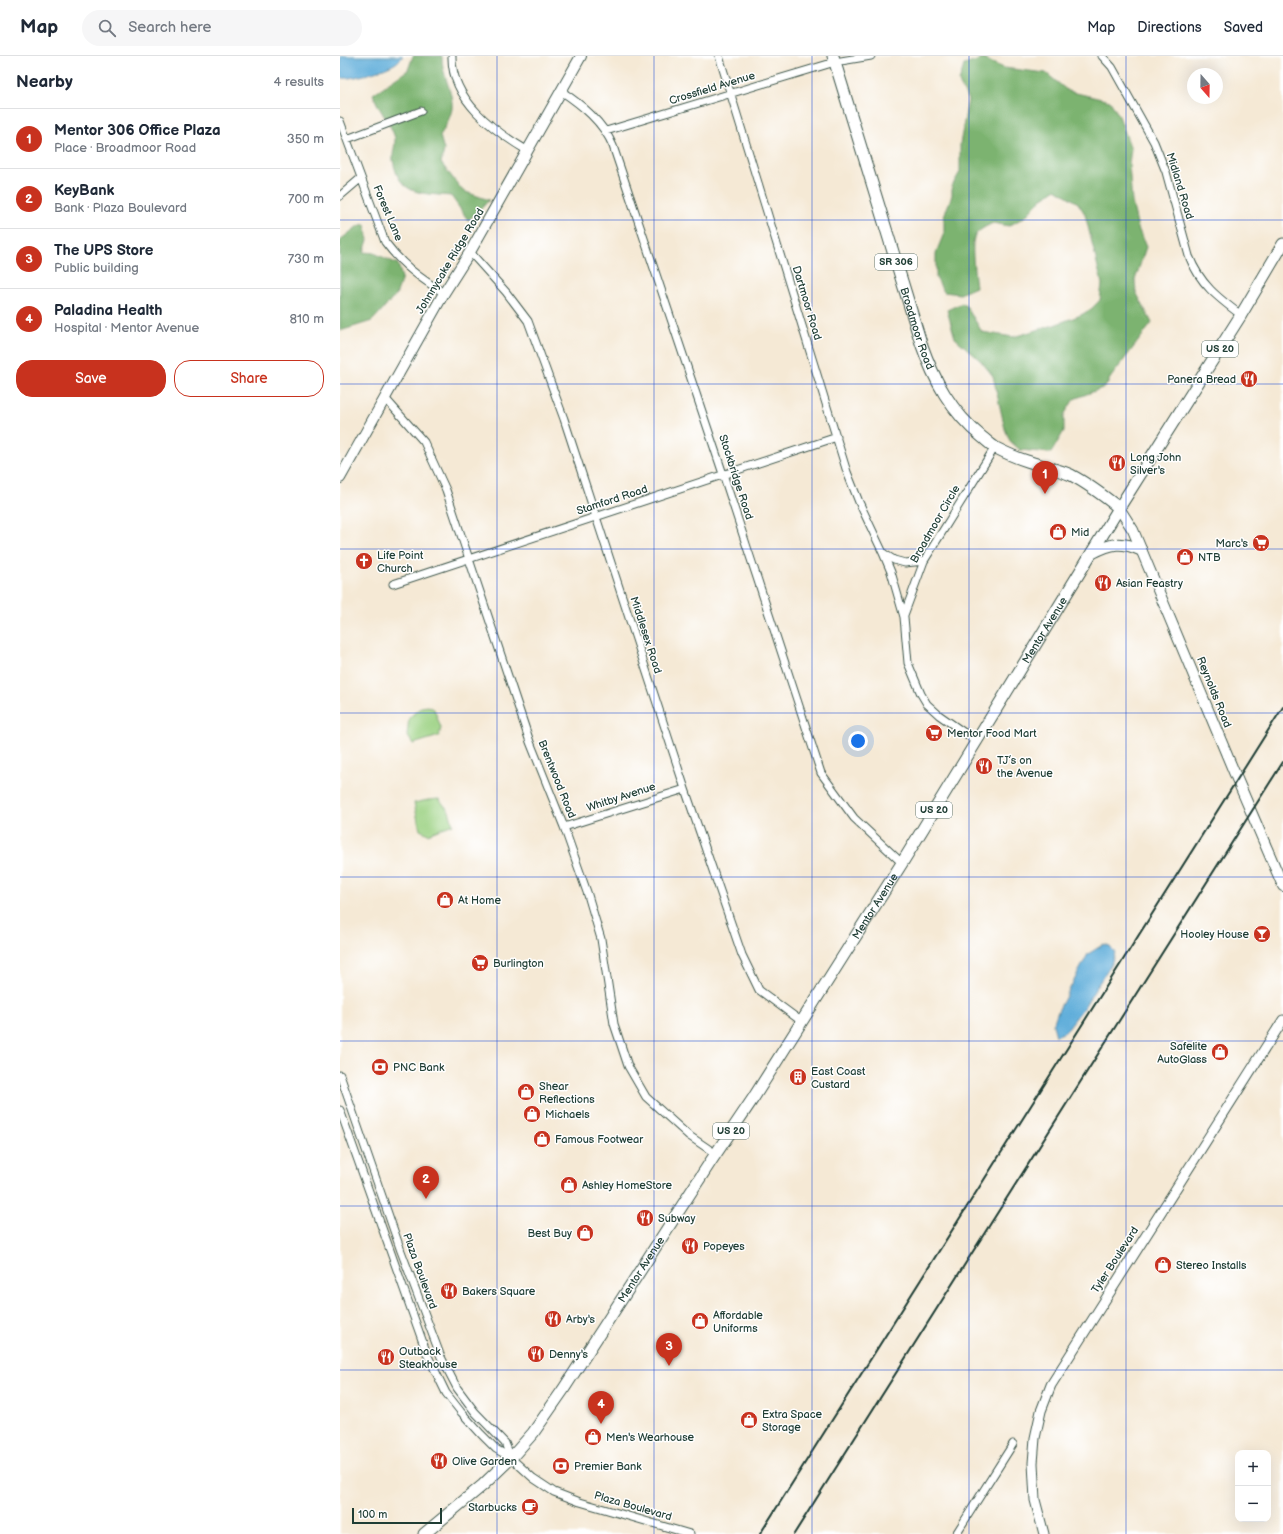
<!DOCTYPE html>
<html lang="en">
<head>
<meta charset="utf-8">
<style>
	body { margin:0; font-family:"Balsamiq Sans",sans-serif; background:#f6f6f7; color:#1f2937 }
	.controls { position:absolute; right:12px; bottom:12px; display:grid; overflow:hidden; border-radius:8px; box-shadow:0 4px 16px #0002 }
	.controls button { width:36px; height:36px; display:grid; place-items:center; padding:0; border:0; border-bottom:1px solid #e0e1e3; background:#fff; color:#1f2937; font:20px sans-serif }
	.compass { position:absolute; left:847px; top:12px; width:36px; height:36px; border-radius:50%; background:#fff; box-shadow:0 4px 16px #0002; rotate:160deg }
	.scale { position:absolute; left:12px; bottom:10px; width:90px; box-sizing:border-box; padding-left:4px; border:2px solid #1f3d34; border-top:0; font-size:11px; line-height:14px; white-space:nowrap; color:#1f3d34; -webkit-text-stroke:3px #fff; paint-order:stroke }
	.you { position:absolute; left:518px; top:685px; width:14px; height:14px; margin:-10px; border:3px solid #fff; border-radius:50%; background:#1a73e8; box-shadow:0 0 0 6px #1a73e833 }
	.badge { display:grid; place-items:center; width:26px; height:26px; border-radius:50%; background:#c8321e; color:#fff; font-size:13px; font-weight:700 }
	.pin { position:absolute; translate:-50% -33px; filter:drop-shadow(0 1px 2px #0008) }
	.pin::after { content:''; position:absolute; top:21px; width:14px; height:12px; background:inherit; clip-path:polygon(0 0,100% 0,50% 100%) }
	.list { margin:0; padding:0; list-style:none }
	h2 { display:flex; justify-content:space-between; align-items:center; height:52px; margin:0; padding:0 16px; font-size:17px }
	h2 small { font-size:13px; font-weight:400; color:#747a83 }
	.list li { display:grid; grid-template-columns:26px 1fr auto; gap:12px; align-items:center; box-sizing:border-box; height:60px; padding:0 16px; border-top:1px solid #e0e1e3 }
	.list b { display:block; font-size:15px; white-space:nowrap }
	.list p { margin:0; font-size:13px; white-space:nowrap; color:#747a83 }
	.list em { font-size:13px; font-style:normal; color:#747a83 }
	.actions { display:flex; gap:8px; padding:12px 16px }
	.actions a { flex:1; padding:9px 0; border:1px solid #c8321e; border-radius:16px; text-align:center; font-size:14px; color:#c8321e }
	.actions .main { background:#c8321e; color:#fff }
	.icon { flex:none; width:22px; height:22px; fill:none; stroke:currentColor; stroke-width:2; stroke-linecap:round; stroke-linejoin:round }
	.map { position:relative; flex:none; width:943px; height:1478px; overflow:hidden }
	header { display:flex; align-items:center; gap:24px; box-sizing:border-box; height:56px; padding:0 20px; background:#fff; border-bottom:1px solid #e0e1e3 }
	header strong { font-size:19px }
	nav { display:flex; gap:22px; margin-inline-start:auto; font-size:14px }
	.search { width:280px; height:36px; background:#f6f6f7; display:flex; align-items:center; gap:10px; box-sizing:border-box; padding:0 14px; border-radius:22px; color:#747a83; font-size:15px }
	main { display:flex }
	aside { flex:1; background:#fff }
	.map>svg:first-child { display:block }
</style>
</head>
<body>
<header>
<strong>Map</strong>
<div class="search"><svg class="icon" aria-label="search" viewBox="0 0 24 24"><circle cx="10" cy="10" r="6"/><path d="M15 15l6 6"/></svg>Search here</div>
<nav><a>Map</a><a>Directions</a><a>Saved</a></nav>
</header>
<main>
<aside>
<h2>Nearby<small>4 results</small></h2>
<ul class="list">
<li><span class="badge">1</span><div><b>Mentor 306 Office Plaza</b><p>Place · Broadmoor Road</p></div><em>350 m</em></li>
<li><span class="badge">2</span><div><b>KeyBank</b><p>Bank · Plaza Boulevard</p></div><em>700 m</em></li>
<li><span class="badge">3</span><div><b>The UPS Store</b><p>Public building</p></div><em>730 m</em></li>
<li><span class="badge">4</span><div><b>Paladina Health</b><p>Hospital · Mentor Avenue</p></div><em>810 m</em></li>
</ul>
<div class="actions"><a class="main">Save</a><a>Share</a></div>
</aside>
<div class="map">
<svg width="943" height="1478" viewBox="0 0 943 1478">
	<rect width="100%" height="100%" fill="#fff"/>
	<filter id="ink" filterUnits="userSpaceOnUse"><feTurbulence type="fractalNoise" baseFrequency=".025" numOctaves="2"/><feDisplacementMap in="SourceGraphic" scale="8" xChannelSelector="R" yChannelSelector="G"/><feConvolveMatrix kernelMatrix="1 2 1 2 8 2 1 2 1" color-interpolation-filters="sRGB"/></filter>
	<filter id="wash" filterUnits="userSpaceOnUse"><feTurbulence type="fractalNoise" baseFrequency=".012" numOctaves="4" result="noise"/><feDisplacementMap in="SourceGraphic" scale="16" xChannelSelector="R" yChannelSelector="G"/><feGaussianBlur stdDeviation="0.9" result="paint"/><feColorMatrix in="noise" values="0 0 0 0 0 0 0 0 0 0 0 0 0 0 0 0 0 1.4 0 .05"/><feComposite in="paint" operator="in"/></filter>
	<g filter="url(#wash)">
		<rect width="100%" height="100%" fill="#f5e9d5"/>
		<!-- green -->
		<path fill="#9bd182" stroke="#5d875b" d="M 88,650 L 94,653 L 101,672 L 99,680 L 73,688 L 67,679 L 69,662 L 81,651 Z
			M 99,743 L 109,755 L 113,768 L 88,778 L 80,774 L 74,747 L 88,744 Z"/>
		<!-- forest -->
		<path fill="#7cb370" stroke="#4e7852" d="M 73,0 L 102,0 C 101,18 114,36 112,53 C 110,63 105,71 100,80 L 104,94 L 101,107 L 123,135 L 149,144 L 138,156 L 128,164 L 111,140 C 81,137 59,140 53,104 C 52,96 57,86 54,79 C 49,65 38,53 33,38 L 68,14 Z
			M 643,3 L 664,12 L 706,17 L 728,35 L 770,45 L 779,60 L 791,93 L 789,108 L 792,146 L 798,172 L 806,191 L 795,224 L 796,236 L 812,267 L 771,321 L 765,331 L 734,343 L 724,359 L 724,375 L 711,397 L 680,394 L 670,385 L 665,373 L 653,320 L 641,305 L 615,282 L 607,254 L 622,247 L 627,251 L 642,276 L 673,281 L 714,269 L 741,259 L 751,253 L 760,244 L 762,228 L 745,158 L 738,147 L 716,133 L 701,143 L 686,160 L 669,170 L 653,167 C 647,170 638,174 635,180 C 630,187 635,221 636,231 L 620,238 L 604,236 L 596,222 L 596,197 L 604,177 L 604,160 L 612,139 L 612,130 L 620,116 L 620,88 L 628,44 L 619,26 L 624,9 Z
			M 25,168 L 28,184 L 24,196 L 34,197 L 58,208 L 62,222 L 56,239 L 32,265 L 0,275 L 0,184 L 18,170 Z"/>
		<!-- water -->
		<path fill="#61aeda" stroke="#407687" d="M 3,0 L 63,0 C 61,2 59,5 56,7 C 46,14 12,24 0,22 L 0,1 Z
			M 764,888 L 770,890 L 775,897 L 771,908 L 744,951 L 725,976 L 716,980 L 713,969 L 717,957 L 748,898 Z"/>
	</g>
	<g filter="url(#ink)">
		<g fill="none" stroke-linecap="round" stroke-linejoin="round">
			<defs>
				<path id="minor" d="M 112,0 C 111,44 154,75 188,95
					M 379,0 L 507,416 L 519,446 L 543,497 L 554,504 L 565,507 L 584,505
					M 762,0 L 772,11 L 814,86 L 826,116 L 849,200 C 860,228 877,241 901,259
					M 221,35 C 242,49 263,66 273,90 L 383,418 L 481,717 L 514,762 L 562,807
					M 0,65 L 45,186 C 63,210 80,222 104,237
					M 266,75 L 495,6 L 531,0
					M 7,83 L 81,55
					M 0,140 L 21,122
					M 130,196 L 166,236 L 188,265 L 224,363 L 345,733 L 402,899 L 419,934 L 461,965
					M 45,342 L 84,386 L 106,434 L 190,686 L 224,771 L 248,839 L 261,883 L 274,968 L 288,1010 L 306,1041 L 348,1079 L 376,1098
					M 543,497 L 551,516 L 564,561 L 568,607 L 581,638 L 587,648 L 599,659 L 636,685
					M 53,528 L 497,381
					M 564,559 L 584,505 L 655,391
					M 224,771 L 345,733
					M 0,1019 L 61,1195 L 101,1301 L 117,1332 L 135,1356 L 165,1387 L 171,1402
					M 0,1054 L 87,1298 L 106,1337 L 121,1356 L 141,1378 L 156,1393 L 171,1402 L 193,1422 L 214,1436 L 240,1446 L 350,1478
					M 616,1478 L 673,1388"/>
				<path id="tertiary" d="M 704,1478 L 695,1444 L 693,1407 L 695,1382 L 701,1355 L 711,1329 L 943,964"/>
				<path id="secondary" d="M 0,422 L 104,237 L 130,196 L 241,0
					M 779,452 L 793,474 L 894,716 L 943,830"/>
				<g id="primary">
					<path id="s1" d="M 493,0 L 581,287 C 594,324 611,356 642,381 C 647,385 651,389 656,392 C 666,397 677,402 687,405 C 702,410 717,413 731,419 C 748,428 764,440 779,452"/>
					<path d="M 752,497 C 772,487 781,485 801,494"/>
					<path id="s2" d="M 84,1478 L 143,1429 L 171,1402 L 193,1377 L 223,1334 L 371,1105 L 414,1041 L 562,807 L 779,452 L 901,259 L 943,188"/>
				</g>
			</defs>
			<!-- minor casing -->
			<use href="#minor" stroke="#3f574c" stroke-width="9"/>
			<!-- tertiary casing -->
			<use href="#tertiary" stroke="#3f574c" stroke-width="11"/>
			<!-- secondary casing -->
			<use href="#secondary" stroke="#3f574c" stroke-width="12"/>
			<!-- primary casing -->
			<use href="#primary" stroke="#3f574c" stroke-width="13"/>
			<!-- minor -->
			<use href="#minor" stroke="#fff" stroke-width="7"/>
			<!-- tertiary -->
			<use href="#tertiary" stroke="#fff" stroke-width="9"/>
			<!-- secondary -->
			<use href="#secondary" stroke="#fff" stroke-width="10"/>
			<!-- primary -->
			<use href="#primary" stroke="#fff" stroke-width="11"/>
			<!-- rail -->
			<path stroke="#1f3d34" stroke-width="2" d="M 420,1478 L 943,651
				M 454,1478 L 943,706"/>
		</g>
	</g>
	<!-- grid -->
	<path fill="none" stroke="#1d4ed8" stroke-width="1" stroke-opacity="0.55" d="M 157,0 L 157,1478M 314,0 L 314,1478M 472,0 L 472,1478M 629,0 L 629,1478M 786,0 L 786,1478M 0,164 L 943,164M 0,328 L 943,328M 0,493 L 943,493M 0,657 L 943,657M 0,821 L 943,821M 0,985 L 943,985M 0,1150 L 943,1150M 0,1314 L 943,1314"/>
	<!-- icons -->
	<defs>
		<symbol id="restaurant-disc" viewBox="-11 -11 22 22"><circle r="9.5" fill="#c8321e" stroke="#fff"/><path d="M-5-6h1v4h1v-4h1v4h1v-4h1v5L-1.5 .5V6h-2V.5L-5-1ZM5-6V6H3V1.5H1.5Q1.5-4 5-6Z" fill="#fff"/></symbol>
		<symbol id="shop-disc" viewBox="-11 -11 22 22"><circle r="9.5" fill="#c8321e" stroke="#fff"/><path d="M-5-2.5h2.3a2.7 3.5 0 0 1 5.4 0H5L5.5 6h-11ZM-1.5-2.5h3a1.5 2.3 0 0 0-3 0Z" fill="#fff"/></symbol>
		<symbol id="supermarket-disc" viewBox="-11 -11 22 22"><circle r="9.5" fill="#c8321e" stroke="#fff"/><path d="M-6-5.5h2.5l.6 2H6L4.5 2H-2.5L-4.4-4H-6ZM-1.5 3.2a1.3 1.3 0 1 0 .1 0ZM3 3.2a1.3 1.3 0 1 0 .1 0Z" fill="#fff"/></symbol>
		<symbol id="church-disc" viewBox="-11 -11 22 22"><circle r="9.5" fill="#c8321e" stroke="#fff"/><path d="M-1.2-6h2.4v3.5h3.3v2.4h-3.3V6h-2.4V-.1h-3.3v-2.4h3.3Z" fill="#fff"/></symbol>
		<symbol id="bar-disc" viewBox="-11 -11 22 22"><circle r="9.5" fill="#c8321e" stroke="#fff"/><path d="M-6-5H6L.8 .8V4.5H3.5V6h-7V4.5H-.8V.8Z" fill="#fff"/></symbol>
		<symbol id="bank-disc" viewBox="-11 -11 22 22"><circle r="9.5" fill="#c8321e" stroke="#fff"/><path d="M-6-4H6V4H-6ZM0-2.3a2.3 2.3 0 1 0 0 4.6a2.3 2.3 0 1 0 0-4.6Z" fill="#fff"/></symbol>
		<symbol id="building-disc" viewBox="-11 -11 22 22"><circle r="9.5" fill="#c8321e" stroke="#fff"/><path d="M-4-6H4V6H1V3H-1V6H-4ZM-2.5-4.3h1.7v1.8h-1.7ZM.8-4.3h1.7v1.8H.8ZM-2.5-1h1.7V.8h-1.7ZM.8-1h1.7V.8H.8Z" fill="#fff"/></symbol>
		<symbol id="cafe-disc" viewBox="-11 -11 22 22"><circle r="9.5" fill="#c8321e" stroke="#fff"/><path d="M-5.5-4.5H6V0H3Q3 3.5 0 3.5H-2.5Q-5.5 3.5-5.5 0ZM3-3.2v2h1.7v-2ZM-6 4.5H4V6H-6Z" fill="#fff"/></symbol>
	</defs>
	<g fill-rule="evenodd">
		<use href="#restaurant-disc" x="899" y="313" width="20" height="20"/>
		<use href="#restaurant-disc" x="767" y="397" width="20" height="20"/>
		<use href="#shop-disc" x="708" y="466" width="20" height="20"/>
		<use href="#supermarket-disc" x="911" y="477" width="20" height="20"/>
		<use href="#shop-disc" x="835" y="491" width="20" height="20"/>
		<use href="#church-disc" x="14" y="495" width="20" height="20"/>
		<use href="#restaurant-disc" x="753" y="517" width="20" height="20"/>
		<use href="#supermarket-disc" x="584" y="667" width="20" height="20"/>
		<use href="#restaurant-disc" x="634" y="700" width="20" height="20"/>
		<use href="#shop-disc" x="95" y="834" width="20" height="20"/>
		<use href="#bar-disc" x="912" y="868" width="20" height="20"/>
		<use href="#supermarket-disc" x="130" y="897" width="20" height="20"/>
		<use href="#shop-disc" x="870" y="986" width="20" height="20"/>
		<use href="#bank-disc" x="30" y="1001" width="20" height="20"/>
		<use href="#building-disc" x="448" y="1011" width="20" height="20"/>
		<use href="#shop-disc" x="176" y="1026" width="20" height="20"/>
		<use href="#shop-disc" x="182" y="1048" width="20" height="20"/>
		<use href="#shop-disc" x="192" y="1073" width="20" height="20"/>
		<use href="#shop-disc" x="219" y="1119" width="20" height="20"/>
		<use href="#restaurant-disc" x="295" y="1152" width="20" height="20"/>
		<use href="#shop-disc" x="235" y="1167" width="20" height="20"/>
		<use href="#restaurant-disc" x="340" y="1180" width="20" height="20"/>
		<use href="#shop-disc" x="813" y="1199" width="20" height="20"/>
		<use href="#restaurant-disc" x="99" y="1225" width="20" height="20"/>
		<use href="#restaurant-disc" x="203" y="1253" width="20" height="20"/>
		<use href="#shop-disc" x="350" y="1255" width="20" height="20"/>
		<use href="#restaurant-disc" x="186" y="1288" width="20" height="20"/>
		<use href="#restaurant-disc" x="36" y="1291" width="20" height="20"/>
		<use href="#shop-disc" x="399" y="1354" width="20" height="20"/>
		<use href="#shop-disc" x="243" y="1371" width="20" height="20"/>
		<use href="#restaurant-disc" x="89" y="1395" width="20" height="20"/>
		<use href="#bank-disc" x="211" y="1400" width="20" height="20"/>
		<use href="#cafe-disc" x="180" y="1441" width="20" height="20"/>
	</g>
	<g text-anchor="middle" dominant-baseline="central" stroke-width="3" stroke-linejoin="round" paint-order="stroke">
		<!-- shield labels -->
		<g fill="#fff" stroke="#627771" stroke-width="1">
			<rect x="535" y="198" width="42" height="16" rx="3"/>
			<rect x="862" y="285" width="36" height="16" rx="3"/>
			<rect x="576" y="746" width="36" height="16" rx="3"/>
			<rect x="373" y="1067" width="36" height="16" rx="3"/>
		</g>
		<g font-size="10" font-weight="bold" fill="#1f3d34">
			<text x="556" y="206">SR 306</text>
			<text x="880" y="293">US 20</text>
			<text x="594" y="754">US 20</text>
			<text x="391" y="1075">US 20</text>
		</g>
		<!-- street labels -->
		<g font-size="11" fill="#1f3d34" stroke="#fff">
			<text transform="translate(372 32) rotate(-17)">Crossfield Avenue</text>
			<text transform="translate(840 130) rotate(73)">Midland Road</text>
			<text transform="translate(48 157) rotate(67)">Forest Lane</text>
			<text transform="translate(110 205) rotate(-59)">Johnnycake Ridge Road</text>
			<text transform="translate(467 247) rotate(73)">Dartmoor Road</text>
			<text stroke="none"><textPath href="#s1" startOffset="285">Broadmoor Road</textPath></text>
			<text transform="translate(396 421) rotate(72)">Stockbridge Road</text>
			<text transform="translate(272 444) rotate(-18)">Stamford Road</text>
			<text transform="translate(595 468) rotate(-60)">Broadmoor Circle</text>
			<text stroke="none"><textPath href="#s2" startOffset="1101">Mentor Avenue</textPath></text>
			<text transform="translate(306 579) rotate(72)">Middlesex Road</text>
			<text transform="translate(874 636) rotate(68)">Reynolds Road</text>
			<text transform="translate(217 723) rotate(68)">Brentwood Road</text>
			<text transform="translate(281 741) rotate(-18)">Whitby Avenue</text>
			<text stroke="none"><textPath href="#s2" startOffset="777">Mentor Avenue</textPath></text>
			<text transform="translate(775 1204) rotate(-57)">Tyler Boulevard</text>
			<text stroke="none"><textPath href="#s2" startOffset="345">Mentor Avenue</textPath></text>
			<text transform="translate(80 1215) rotate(70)">Plaza Boulevard</text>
			<text transform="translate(293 1450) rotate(16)">Plaza Boulevard</text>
		</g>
		<!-- poi labels -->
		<g font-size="11" fill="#1f3d34" stroke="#fff" text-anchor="start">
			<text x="896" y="323" text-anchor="end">Panera Bread</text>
			<text x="790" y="401">Long John<tspan x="790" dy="13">Silver's</tspan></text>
			<text x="731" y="476">Mid</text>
			<text x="908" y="487" text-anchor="end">Marc's</text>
			<text x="37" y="499">Life Point<tspan x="37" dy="13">Church</tspan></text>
			<text x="858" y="501">NTB</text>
			<text x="776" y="527">Asian Feastry</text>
			<text x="607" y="677">Mentor Food Mart</text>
			<text x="657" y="704">TJ’s on<tspan x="657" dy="13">the Avenue</tspan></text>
			<text x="118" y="844">At Home</text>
			<text x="909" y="878" text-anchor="end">Hooley House</text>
			<text x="153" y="907">Burlington</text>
			<text x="867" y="990" text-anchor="end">Safelite<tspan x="867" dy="13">AutoGlass</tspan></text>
			<text x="53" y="1011">PNC Bank</text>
			<text x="471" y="1015">East Coast<tspan x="471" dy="13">Custard</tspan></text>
			<text x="199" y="1030">Shear<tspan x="199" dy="13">Reflections</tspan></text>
			<text x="205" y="1058">Michaels</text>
			<text x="215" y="1083">Famous Footwear</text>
			<text x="242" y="1129">Ashley HomeStore</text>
			<text x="318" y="1162">Subway</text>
			<text x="232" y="1177" text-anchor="end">Best Buy</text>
			<text x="363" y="1190">Popeyes</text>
			<text x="836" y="1209">Stereo Installs</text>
			<text x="122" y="1235">Bakers Square</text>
			<text x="373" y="1259">Affordable<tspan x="373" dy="13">Uniforms</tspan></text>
			<text x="226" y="1263">Arby's</text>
			<text x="59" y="1295">Outback<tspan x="59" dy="13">Steakhouse</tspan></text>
			<text x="209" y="1298">Denny's</text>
			<text x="422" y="1358">Extra Space<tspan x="422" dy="13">Storage</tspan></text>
			<text x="266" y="1381">Men's Wearhouse</text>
			<text x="112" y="1405">Olive Garden</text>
			<text x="234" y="1410">Premier Bank</text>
			<text x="177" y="1451" text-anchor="end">Starbucks</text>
		</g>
	</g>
</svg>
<div class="controls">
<button>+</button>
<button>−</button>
</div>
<svg class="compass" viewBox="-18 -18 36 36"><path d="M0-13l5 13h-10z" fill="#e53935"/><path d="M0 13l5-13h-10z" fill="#747a83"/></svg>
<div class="scale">100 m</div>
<div class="you"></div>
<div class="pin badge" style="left:705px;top:438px">1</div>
<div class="pin badge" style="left:86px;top:1143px">2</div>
<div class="pin badge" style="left:329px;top:1310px">3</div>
<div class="pin badge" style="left:261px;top:1368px">4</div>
</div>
</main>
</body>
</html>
